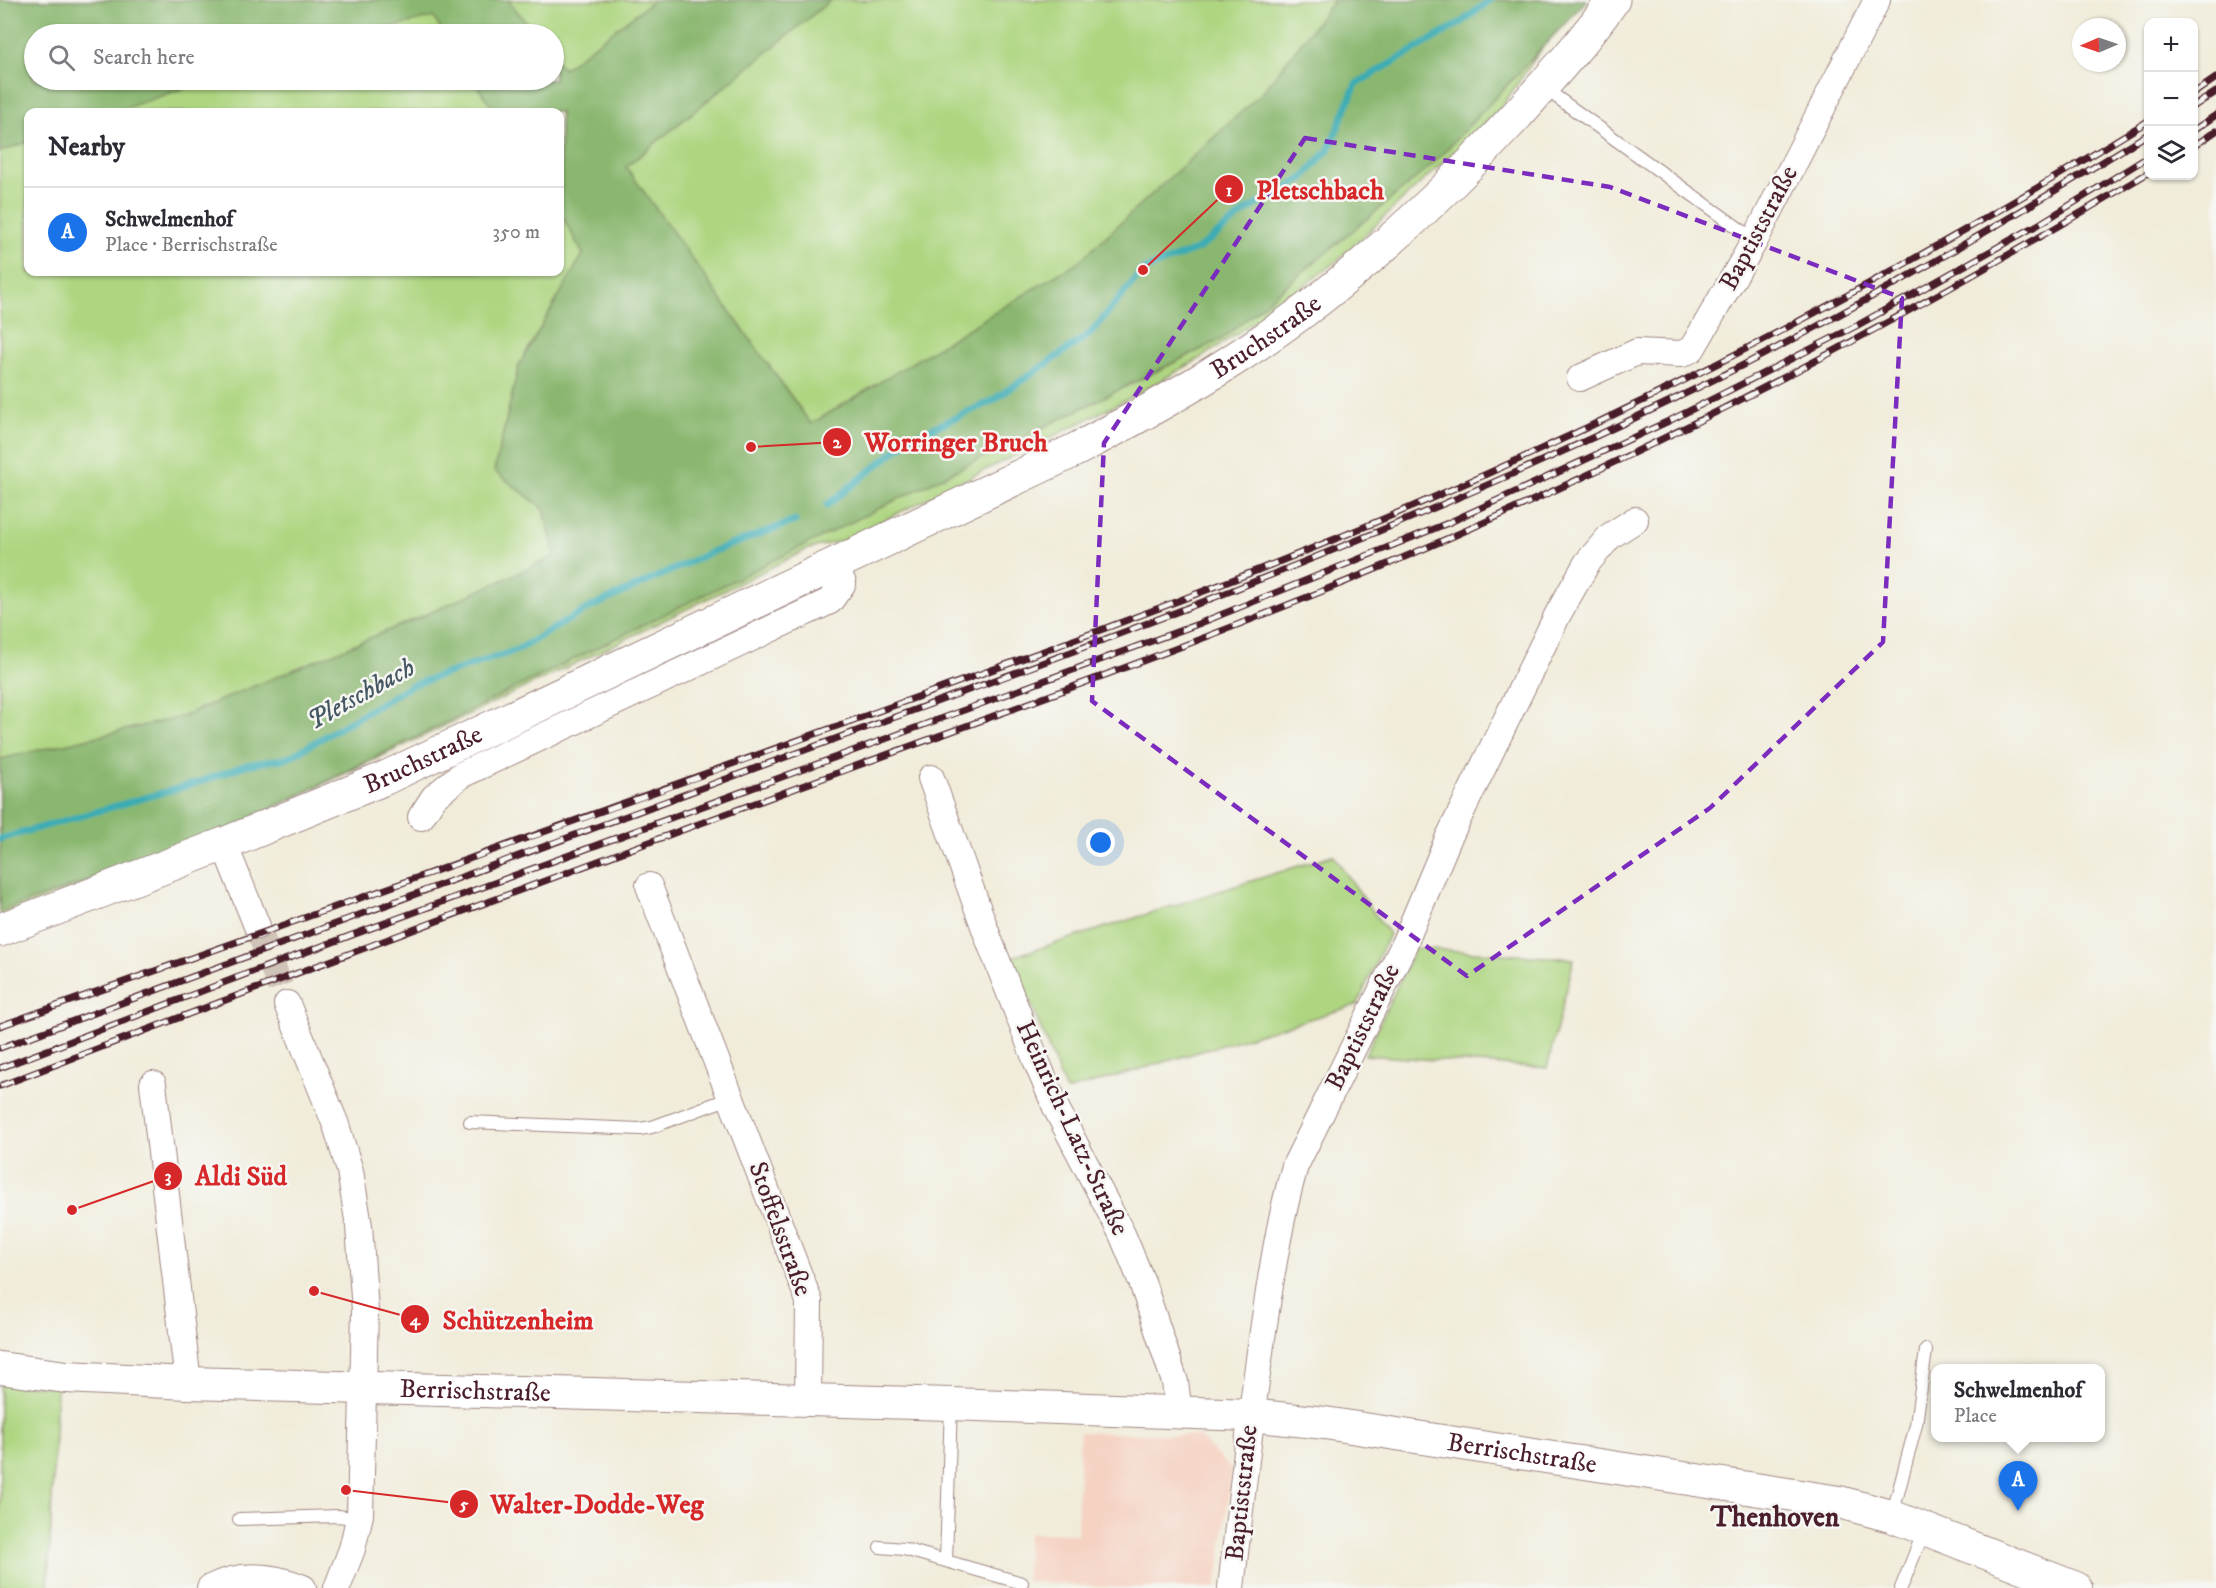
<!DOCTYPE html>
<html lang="en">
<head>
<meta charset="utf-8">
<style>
	body { margin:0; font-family:"IM FELL DW Pica",serif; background:#f7f7f7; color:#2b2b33 }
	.controls { position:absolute; right:18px; top:18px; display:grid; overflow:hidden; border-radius:12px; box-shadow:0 2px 4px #0004 }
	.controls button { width:54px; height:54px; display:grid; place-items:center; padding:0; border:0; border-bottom:2px solid #e1e1e2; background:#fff; color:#2b2b33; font:30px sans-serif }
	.compass { position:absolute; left:2072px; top:18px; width:54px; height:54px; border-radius:50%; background:#fff; box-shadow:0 2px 4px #0004; rotate:268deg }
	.you { position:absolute; left:1101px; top:843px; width:21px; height:21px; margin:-15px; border:4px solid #fff; border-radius:50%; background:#1a73e8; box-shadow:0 0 0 9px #1a73e833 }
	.badge { display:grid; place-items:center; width:39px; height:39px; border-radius:50%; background:#1a73e8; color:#fff; font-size:20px; font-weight:700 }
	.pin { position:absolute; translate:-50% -50px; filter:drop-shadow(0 2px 3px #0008) }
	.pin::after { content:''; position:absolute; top:32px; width:21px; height:18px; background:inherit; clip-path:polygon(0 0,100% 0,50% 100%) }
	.popup { position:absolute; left:1931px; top:1364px; width:174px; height:78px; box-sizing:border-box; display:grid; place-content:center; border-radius:12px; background:#fff; filter:drop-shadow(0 2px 4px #0005); font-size:20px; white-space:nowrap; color:#7c7c81 }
	.popup b { font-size:22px; color:#2b2b33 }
	.popup::after { content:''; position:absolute; left:50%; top:100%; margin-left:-12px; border:12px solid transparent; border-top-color:#fff }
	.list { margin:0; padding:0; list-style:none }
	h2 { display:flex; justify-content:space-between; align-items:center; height:78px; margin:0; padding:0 24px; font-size:26px }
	h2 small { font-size:20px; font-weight:400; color:#7c7c81 }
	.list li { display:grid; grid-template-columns:39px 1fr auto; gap:18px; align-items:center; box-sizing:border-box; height:90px; padding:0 24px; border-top:2px solid #e1e1e2 }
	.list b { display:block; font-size:22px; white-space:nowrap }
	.list p { margin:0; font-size:20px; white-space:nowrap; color:#7c7c81 }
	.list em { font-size:20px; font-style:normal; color:#7c7c81 }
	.icon { flex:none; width:33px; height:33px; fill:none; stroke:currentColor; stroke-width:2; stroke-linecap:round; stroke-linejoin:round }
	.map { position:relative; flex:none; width:2216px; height:1588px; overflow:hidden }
	.search { position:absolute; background:#fff; box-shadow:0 2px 4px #0004; left:24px; top:24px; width:540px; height:66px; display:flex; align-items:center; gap:15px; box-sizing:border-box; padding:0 21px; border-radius:33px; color:#7c7c81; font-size:22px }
	.panel { position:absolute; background:#fff; box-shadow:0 2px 4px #0004; left:24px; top:108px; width:540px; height:168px; border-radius:12px }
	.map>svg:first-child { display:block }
</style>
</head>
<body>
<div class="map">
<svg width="2216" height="1588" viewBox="0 0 2216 1588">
	<rect width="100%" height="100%" fill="#f6f6f2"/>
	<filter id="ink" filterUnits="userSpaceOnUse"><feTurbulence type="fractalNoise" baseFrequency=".0167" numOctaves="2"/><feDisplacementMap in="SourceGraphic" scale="12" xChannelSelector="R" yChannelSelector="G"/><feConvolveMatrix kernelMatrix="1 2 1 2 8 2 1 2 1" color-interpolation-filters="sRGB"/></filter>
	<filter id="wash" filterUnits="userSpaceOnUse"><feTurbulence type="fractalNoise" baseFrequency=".008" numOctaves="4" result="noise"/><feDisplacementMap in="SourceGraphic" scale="24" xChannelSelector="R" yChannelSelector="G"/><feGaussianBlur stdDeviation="1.35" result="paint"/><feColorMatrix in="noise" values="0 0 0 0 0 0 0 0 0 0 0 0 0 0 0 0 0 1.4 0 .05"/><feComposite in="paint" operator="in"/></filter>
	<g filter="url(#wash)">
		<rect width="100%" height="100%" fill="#f1ecda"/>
		<!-- built -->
		<path fill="#f5d2c2" d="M 1080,1432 L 1199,1436 L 1232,1471 L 1216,1588 L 1115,1588 L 1026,1581 L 1028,1533 L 1077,1534 Z"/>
		<!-- green -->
		<path fill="#aed681" stroke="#7c7a56" stroke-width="1.5" fill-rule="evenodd" d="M 0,0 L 1575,0 L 1500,109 L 1338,260 L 1281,303 L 1199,359 L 1128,399 L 844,540 L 808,549 L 601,651 L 211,838 L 0,915 ZM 34,34 L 554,34 L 554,80 L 34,80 ZM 28,112 L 560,112 L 560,272 L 28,272 Z
			M 1333,855 L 1389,934 L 1357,1005 L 1066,1091 L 1012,957 Z
			M 1415,948 L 1574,959 L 1547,1068 L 1365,1055 Z
			M 0,1384 L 57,1387 L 48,1588 L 0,1587 Z"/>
		<!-- forest -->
		<path fill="#8ab76f" stroke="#6a6b4d" stroke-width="1.5" d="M 0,0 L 508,0 L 536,34 L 444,34 L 433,17 L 366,34 L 34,34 L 34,80 L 208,80 L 114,112 L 28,112 L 28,142 L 0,152 Z
			M 654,0 L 831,0 L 626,167 L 811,424 L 1078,262 L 1262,93 L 1334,0 L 1587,0 L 1433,164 L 1222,339 L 212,838 L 0,911 L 0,759 L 180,717 L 425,615 L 555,556 L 544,509 L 494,471 L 519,365 L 583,254 L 560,212 L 560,112 L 495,112 L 473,80 L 554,80 L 554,57 L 563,69 Z"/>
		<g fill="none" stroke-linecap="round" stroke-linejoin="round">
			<!-- stream -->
			<path stroke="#3aacb4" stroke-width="7" d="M 827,505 L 913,437 L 992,401 L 1090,334 L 1143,270 L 1198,249 L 1248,210 L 1302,179 L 1329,149 L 1356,84 L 1462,22 L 1490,0
				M 0,839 L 200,782 L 246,765 L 288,758 L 412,685 L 517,650 L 587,609 L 714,551 L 795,521"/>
		</g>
	</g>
	<g filter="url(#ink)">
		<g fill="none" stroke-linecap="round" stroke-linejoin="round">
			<!-- minor-tunnel -->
			<path stroke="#d0c3b7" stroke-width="26" stroke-dasharray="26 13" stroke-linecap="butt" d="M 257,926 L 287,1004"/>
			<defs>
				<path id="service" d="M 1544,88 L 1755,240
					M 470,1122 L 640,1129 L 652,1127 L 730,1098
					M 1892,1516 L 1916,1425 L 1926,1350
					M 239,1519 L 338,1516 L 360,1519
					M 880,1547 L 904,1549 L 1022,1583
					M 946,1561 L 951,1404
					M 1901,1588 L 1924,1531"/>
				<path id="minor" d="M 1580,378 L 1637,352 L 1682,354 L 1692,349 L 1755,240 L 1877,0
					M 931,778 L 989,940 L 1038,1065 L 1057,1110 L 1122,1234 L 1142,1282 L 1175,1382 L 1179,1413
					M 421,817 L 434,797 L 461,775 L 830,601 L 843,583 L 834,564
					M 224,844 L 257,926
					M 649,886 L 809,1301 L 808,1400
					M 287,1004 L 336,1125 L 350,1171 L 359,1226 L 365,1311 L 360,1515 L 352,1549 L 337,1588
					M 153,1084 L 188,1383
					M 210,1588 C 240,1573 272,1575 303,1588
					M 1231,1588 C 1241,1500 1251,1412 1264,1324 C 1272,1271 1280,1218 1295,1166 L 1402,949 L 1448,839 L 1558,614 L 1587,563 L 1610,536 L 1635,520"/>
				<g id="tertiary">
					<path id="s1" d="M 0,1368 L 66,1377 L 188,1383 L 951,1404 L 1250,1415 L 1325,1423 L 1839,1502 L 1891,1516 L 2076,1588"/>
				</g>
				<g id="secondary">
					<path id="s2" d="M 0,930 L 224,844 L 383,779 L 1075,450 C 1166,403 1256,351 1336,286 C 1401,234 1461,176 1517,115 C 1550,78 1585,40 1613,0"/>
				</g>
			</defs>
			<!-- service casing -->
			<use href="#service" stroke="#9e8682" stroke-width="14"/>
			<!-- minor casing -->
			<use href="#minor" stroke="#9e8682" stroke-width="28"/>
			<!-- tertiary casing -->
			<use href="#tertiary" stroke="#9e8682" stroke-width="34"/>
			<!-- secondary casing -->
			<use href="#secondary" stroke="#9e8682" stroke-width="35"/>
			<!-- service -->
			<use href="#service" stroke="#fff" stroke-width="12"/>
			<!-- minor -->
			<use href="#minor" stroke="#fff" stroke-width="26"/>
			<!-- tertiary -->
			<use href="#tertiary" stroke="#fff" stroke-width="32"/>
			<!-- secondary -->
			<use href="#secondary" stroke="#fff" stroke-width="33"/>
			<defs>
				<path id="rail" d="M 2194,93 L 2216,78
					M 2194,106 L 2216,92
					M 2194,130 L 2216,115
					M 2194,146 L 2216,131
					M 0,1026 C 284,925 568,825 851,721 C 1046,650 1242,581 1432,498 C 1681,390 1918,263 2148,121
					M 0,1048 C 257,953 514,857 772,762 C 1074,652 1376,543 1666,403 C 1832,324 1992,230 2148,134
					M 0,1068 L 257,970 L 1198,624 L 1448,523 L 1671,420 L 1858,325 L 2041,223 L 2148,157
					M 0,1086 C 278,979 557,876 837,773 C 1042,698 1250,625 1451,537 C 1692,432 1923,308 2148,173"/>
			</defs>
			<!-- rail casing -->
			<use href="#rail" stroke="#4a1f2b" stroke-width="7"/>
			<!-- rail -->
			<use href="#rail" stroke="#f6f6f2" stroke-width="4.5" stroke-dasharray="14" stroke-linecap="butt"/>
		</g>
	</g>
	<!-- marked area -->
	<path fill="none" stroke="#7b2cbf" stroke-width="4.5" stroke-dasharray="12 8" stroke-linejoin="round" d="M 1305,138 L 1610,187 L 1902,298 L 1883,642 L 1710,808 L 1467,976 L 1092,701 L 1104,443 Z"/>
	<g text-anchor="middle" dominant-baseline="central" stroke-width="5" stroke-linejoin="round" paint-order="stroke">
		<!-- street labels -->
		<g font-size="26" fill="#4a1f2b" stroke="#f6f6f2">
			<text transform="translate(1759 228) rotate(-62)">Baptiststraße</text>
			<text stroke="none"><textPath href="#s2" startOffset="1400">Bruchstraße</textPath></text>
			<text stroke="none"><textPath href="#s2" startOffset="456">Bruchstraße</textPath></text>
			<text transform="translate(1363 1027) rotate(-64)">Baptiststraße</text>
			<text transform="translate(1072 1128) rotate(65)">Heinrich-Latz-Straße</text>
			<text transform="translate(780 1229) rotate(70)">Stoffelsstraße</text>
			<text stroke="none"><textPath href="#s1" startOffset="476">Berrischstraße</textPath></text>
			<text stroke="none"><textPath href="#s1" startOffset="1526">Berrischstraße</textPath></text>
			<text transform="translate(1242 1493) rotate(-84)">Baptiststraße</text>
		</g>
		<!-- water labels -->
		<g font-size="27" font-style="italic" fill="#445762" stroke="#f6f6f2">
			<text transform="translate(361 694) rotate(-29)">Pletschbach</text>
		</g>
		<!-- quarter labels -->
		<g font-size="28" font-weight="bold" fill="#4a1f2b" stroke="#f6f6f2">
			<text x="1775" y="1517">Thenhoven</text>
		</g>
	</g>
	<!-- callouts -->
	<path fill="none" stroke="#d62828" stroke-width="2" d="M1143 270L1229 189M751 447L837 442M72 1210L168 1176M314 1291L415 1319M346 1490L464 1504"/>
	<g fill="#d62828" stroke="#f6f6f2" stroke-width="2">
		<circle cx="1143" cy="270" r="6"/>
		<circle cx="751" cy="447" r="6"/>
		<circle cx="72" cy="1210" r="6"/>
		<circle cx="314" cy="1291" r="6"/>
		<circle cx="346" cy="1490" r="6"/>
		<circle cx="1229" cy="189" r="15"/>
		<circle cx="837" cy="442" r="15"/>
		<circle cx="168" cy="1176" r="15"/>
		<circle cx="415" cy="1319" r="15"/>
		<circle cx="464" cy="1504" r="15"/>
	</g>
	<g font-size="18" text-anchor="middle" font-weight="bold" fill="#fff">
		<text x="1229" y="196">1</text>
		<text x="837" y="448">2</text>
		<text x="168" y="1182">3</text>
		<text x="415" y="1325">4</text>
		<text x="464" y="1510">5</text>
	</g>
	<g font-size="27" text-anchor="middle" font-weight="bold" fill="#d62828" stroke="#f6f6f2" stroke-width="5" stroke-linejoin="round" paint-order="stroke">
		<text x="1320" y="199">Pletschbach</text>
		<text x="956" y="451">Worringer Bruch</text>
		<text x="241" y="1185">Aldi Süd</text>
		<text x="518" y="1329">Schützenheim</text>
		<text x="597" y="1513">Walter-Dodde-Weg</text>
	</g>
</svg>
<div class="controls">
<button>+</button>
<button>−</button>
<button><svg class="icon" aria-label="layers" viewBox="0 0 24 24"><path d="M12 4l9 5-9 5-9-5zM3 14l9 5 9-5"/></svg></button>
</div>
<svg class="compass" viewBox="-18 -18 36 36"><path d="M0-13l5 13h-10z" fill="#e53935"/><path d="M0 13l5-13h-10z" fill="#7c7c81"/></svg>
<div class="you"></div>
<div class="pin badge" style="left:2018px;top:1511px">A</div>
<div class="popup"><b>Schwelmenhof</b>Place</div>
<div class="search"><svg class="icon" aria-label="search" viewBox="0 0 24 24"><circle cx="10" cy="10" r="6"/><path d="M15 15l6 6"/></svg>Search here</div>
<section class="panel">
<h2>Nearby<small></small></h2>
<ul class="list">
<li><span class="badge">A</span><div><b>Schwelmenhof</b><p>Place · Berrischstraße</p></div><em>350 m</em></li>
</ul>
</section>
</div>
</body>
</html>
